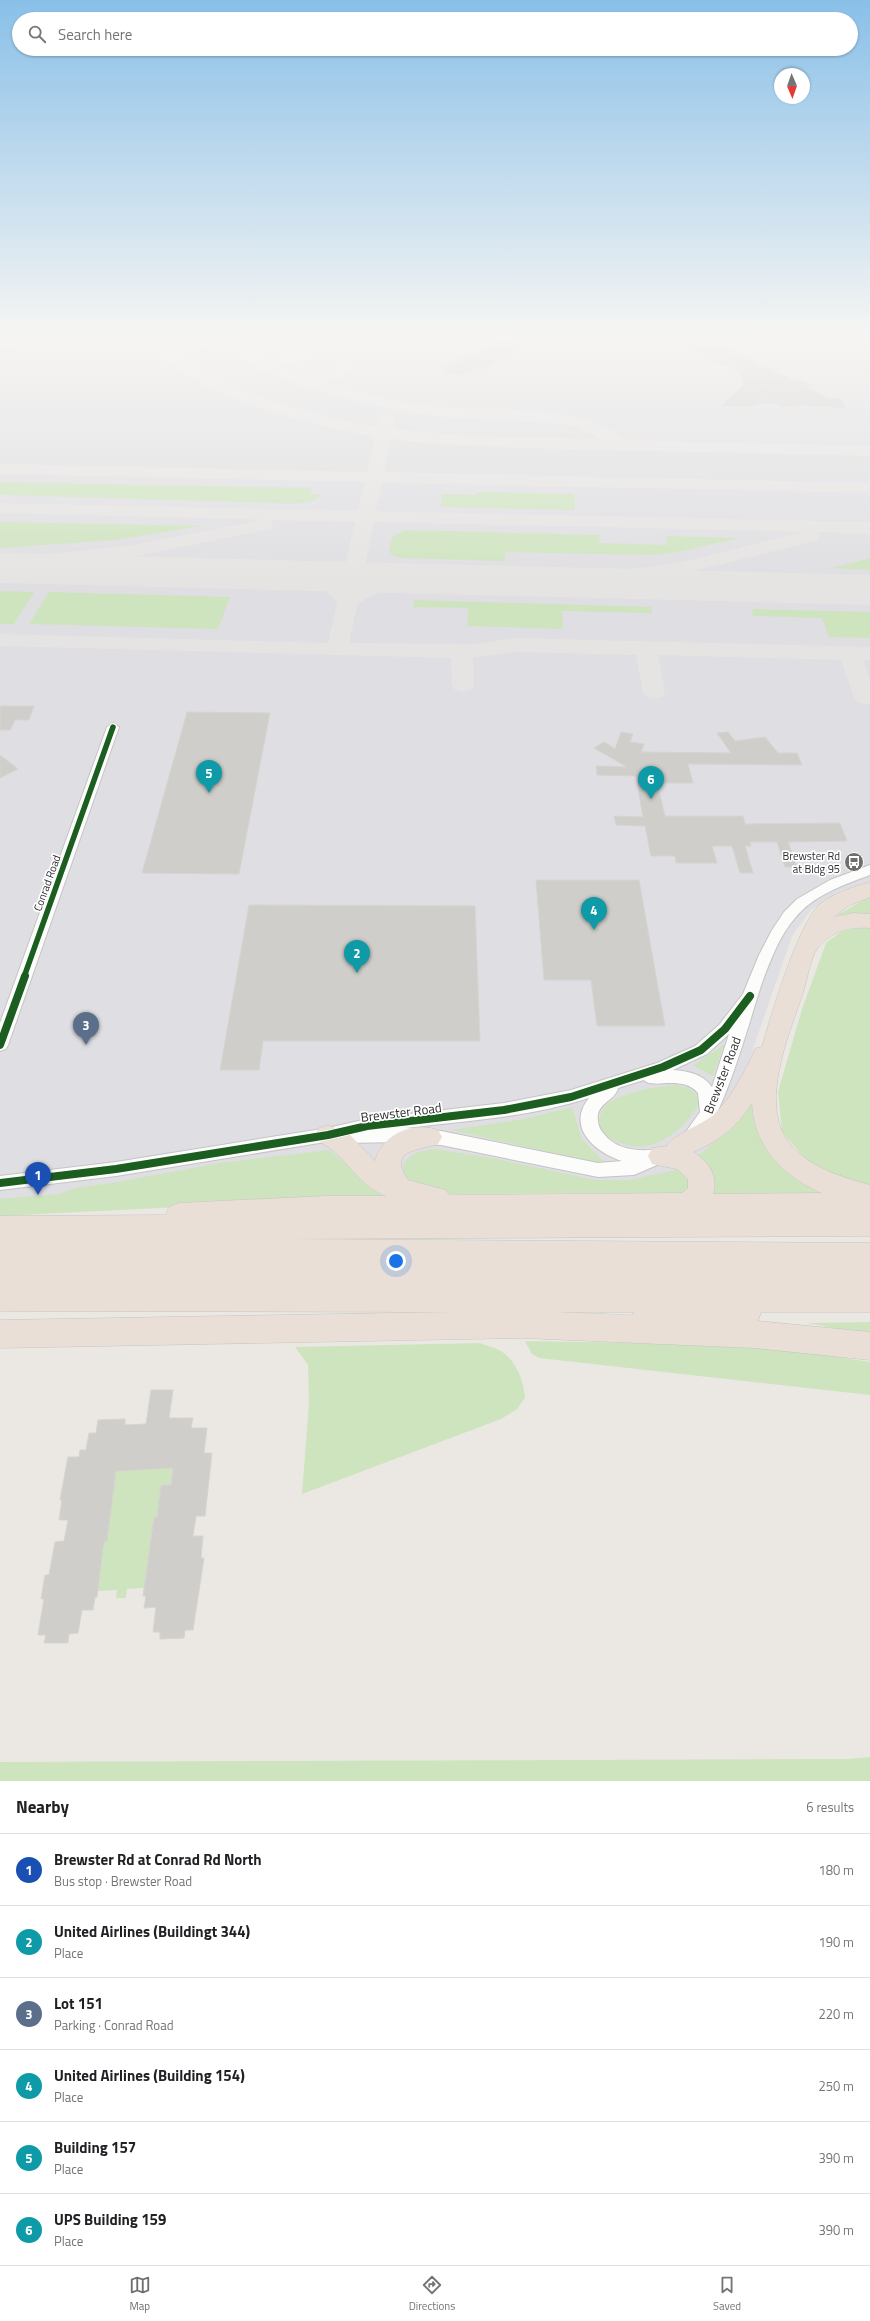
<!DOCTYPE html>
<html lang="en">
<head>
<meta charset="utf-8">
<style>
	body { margin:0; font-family:"Titillium Web",sans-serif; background:#f2f2f2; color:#202124 }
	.compass { position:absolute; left:774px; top:68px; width:36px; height:36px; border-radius:50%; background:#fff; box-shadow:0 1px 3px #0004; rotate:178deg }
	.you { position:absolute; left:396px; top:1261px; width:14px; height:14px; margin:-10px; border:3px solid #fff; border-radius:50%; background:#1a73e8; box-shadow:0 0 0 6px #1a73e833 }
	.badge { display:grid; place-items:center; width:26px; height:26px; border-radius:50%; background:#706e6d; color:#fff; font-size:13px; font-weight:700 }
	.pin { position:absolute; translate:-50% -33px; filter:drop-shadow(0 1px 2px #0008) }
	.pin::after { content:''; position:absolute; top:21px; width:14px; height:12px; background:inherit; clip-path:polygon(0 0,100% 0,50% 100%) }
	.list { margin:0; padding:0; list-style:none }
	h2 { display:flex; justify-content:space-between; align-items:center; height:52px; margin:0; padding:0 16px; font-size:17px }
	h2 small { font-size:13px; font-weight:400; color:#757577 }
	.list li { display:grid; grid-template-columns:26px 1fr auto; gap:12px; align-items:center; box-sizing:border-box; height:72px; padding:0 16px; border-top:1px solid #e0e0e0 }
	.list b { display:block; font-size:15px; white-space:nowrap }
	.list p { margin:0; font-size:13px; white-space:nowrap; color:#757577 }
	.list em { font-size:13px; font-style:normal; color:#757577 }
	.icon { flex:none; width:22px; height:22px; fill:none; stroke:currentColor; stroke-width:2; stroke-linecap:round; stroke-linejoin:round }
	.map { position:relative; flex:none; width:870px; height:1781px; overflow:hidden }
	.search { position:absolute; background:#fff; box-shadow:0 1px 3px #0004; left:12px; right:12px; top:12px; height:44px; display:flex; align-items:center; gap:10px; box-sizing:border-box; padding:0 14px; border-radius:22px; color:#757577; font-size:15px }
	.sheet { height:484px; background:#fff }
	nav { display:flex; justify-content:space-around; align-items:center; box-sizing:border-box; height:56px; border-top:1px solid #e0e0e0; background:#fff; font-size:11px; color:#757577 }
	nav a { display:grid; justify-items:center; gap:2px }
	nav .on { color:#706e6d }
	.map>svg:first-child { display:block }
</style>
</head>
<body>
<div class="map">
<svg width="870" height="1781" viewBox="0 0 870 1781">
	<rect width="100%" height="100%" fill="#ebe8e4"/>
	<!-- airport -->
	<path fill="#dfdee2" d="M 0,335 L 870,335 L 870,881 L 841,891 L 811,910 L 792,936 L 754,1046 L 745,1096 L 767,1158 L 638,1192 L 337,1194 L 0,1205 Z"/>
	<!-- green -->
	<path fill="#cee4bf" d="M 0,482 L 312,488 L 310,494 L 321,495 C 311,507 283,503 269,503 L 0,495 Z
		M 477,492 L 574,494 L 575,510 L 441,507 L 442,494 L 476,495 Z
		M 0,522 L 201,526 L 116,540 L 0,548 Z
		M 406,530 L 600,535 L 599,543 L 668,545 L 666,536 L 739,538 L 678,552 L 652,555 L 505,552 L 504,561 L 402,558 L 394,556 L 389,552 L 392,537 Z
		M 870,558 L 870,570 L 832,568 Z
		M 0,591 L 34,592 L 14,624 L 0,624 Z
		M 49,592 L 230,597 L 218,629 L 29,624 Z
		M 414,600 L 651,607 L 652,613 L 562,611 L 563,629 L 467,626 L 468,608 L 413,607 Z
		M 752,609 L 870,612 L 870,638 L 829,637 L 822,618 L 753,616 Z
		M 870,896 L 870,915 L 837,915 Z
		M 863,927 L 870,928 L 870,1187 L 813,1168 L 782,1132 L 778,1092 L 802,1009 L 826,943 L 842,931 Z
		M 724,1045 L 713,1076 L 694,1066 L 693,1065 Z
		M 678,1085 C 690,1088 700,1092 698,1106 C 687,1124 668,1142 647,1146 C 626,1150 585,1134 604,1108 C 616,1092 660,1086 678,1085 Z
		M 759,1089 L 760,1124 L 825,1192 L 825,1195 L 713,1198 L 696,1157 L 732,1128 Z
		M 572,1107 L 582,1139 L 605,1163 L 589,1161 L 451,1130 L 524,1119 Z
		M 435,1149 L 491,1158 L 596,1180 L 630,1180 L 679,1169 L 694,1182 L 680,1197 L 626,1193 L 451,1194 L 434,1192 L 406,1181 L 408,1180 C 392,1159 419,1150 435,1149 Z
		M 329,1150 C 349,1165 365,1183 385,1197 L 0,1216 L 0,1199 L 59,1194 L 75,1188 L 112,1183 L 220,1163 Z
		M 870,1322 L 870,1335 L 807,1323 Z
		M 525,1341 L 759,1345 L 864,1361 L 870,1362 L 870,1395 L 539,1358 L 532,1354 Z
		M 480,1343 C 486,1346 495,1347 501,1351 C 516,1361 524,1381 525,1398 L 517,1409 L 501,1419 L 302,1494 L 309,1403 L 308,1365 L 295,1347 Z
		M 156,1467 L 183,1468 L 183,1474 L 172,1474 L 171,1485 L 161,1485 L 157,1517 L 154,1517 L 144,1588 L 127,1589 L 126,1598 L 116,1598 L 117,1590 L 98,1591 L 104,1541 L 107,1540 L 110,1518 L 109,1517 L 94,1470 L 155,1469 Z
		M 870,1757 L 870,1781 L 0,1781 L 0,1762 L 848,1759 Z"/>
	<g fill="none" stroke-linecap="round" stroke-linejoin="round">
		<!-- taxiway -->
		<path fill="#e5e4e2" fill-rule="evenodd" d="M 50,335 L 91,335 L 84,339 L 0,349 L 0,341 Z
			M 140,335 L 155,335 L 166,346 L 212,338 L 210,335 L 262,335 L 260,338 L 237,342 L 268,361 L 306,351 L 311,352 L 313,355 L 311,358 L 280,366 L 310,378 L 341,367 L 351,367 L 353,370 L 351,373 L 325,383 L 339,387 C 370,395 401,403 434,406 C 482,412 590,402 624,440 L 870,446 L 870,456 L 520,448 L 425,443 L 391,439 L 384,472 L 870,483 L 870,493 L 382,483 L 376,511 L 870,522 L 870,534 L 818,532 L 820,536 L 818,540 L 682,574 L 632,581 L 540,588 L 533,586 L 530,582 L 533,578 L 632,569 L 682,562 L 804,532 L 374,522 L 361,585 C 378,577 405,569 423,574 L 426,578 L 423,582 C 399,588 376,588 357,606 L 349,643 L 475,644 L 515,638 L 870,647 L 870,661 L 863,660 L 870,679 L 870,704 L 858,703 L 854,698 L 841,660 L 658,655 L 665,692 L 662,697 L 654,699 L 646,697 L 643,692 L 636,655 L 515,652 L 473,658 L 474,685 L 471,690 L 463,692 L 455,690 L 452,685 L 451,658 L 0,646 L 0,634 L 328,643 L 337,604 C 325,581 299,584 278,579 L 275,575 L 278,571 C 296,566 325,573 341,583 L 355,522 L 265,520 L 271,521 L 273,525 L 271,529 L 127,558 L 0,571 L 0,559 L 127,546 L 263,520 L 0,513 L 0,503 L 358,511 L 364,482 L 0,474 L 0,464 L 367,472 L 375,437 C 308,424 181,394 140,335 ZM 222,345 L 255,365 L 256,370 L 265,370 L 298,384 L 300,388 L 310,388 L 367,404 L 432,416 L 563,424 L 577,427 L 603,440 L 472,436 L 393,429 L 395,418 L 393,415 L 381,415 L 377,427 C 308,414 233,395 175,353 Z"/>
		<!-- runway -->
		<path fill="#e5e4e2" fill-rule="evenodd" d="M 0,553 L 870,575 L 870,605 L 0,583 Z"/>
	</g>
	<!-- building -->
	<path fill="#d0cecb" stroke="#d6d4d0" d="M 521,335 L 552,335 L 483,369 L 480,368 L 461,375 L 445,372 L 446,366 L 504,340 Z
		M 660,335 L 745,335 L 745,342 L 716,343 L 794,381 L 800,380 L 812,386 L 806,387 L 831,399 L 837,398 L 842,401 L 846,408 L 798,405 L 799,407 L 780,407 L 779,404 L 757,404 L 758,406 L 721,406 L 743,385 L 744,381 L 740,373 L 728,364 L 722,366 Z
		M 796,335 L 860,335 L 844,346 L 796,339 Z
		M 0,706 L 34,706 L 29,720 L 15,720 L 10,730 L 0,730 Z
		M 187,712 L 270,713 L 239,874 L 142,873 Z
		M 621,732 L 633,734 L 630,742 L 644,744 L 641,752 L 731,753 L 717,733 L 728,732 L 735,741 L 765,737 L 778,753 L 797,753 L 802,765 L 688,764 L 693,783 L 657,783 L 665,816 L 743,816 L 745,824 L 840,823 L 847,841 L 788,842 L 797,867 L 785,867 L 777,842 L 750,842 L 751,846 L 745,846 L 753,873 L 740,873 L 732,846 L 712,846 L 717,863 L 676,863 L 675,856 L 651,856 L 645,826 L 616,825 L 614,816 L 643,817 L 636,776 L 597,775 L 596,766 L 627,767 L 594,748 L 604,742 L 615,749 Z
		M 0,755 L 18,769 L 0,778 Z
		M 536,880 L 639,880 L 665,1026 L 597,1026 L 591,980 L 544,980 Z
		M 249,905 L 475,906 L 480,1041 L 263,1041 L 259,1070 L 220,1070 Z
		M 151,1390 L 173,1390 L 169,1418 L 193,1418 L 191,1428 L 207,1428 L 204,1453 L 212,1453 L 205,1516 L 196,1516 L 193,1536 L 203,1536 L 201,1558 L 204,1558 L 193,1630 L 185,1630 L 184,1638 L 160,1639 L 160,1632 L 153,1632 L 156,1607 L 144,1608 L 146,1596 L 143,1596 L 154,1517 L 157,1517 L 161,1485 L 171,1485 L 173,1468 L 116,1471 L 107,1541 L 104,1541 L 97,1597 L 95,1597 L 93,1610 L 82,1610 L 78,1633 L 69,1634 L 68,1643 L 44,1643 L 46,1635 L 38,1635 L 44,1599 L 41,1599 L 45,1575 L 49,1575 L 55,1542 L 64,1541 L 68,1520 L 59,1520 L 62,1500 L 60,1500 L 68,1457 L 79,1457 L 80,1450 L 86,1450 L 89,1433 L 96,1433 L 98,1420 L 125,1419 L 125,1425 L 146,1424 Z"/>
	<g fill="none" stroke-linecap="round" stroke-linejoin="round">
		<defs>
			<path id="minor" d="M 113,723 L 119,727 L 8,1045 L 6,1049 L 0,1051 L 0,1023 L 107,727 Z
				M 870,865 L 870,875 C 843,885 814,895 795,918 C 780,935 771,959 763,980 C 752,1011 722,1127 697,1141 C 693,1144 690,1142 686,1141 L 683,1136 L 700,1112 L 698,1093 C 681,1074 653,1090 644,1080 L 618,1088 C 616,1099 601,1102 598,1114 C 597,1122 599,1129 604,1134 C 616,1150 640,1152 658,1149 C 665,1148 666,1146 673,1148 L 676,1153 L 673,1158 L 634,1175 L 598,1177 L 441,1145 L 401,1142 L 345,1143 L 338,1140 L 116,1176 L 0,1190 L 0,1176 L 116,1162 L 328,1128 L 367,1119 L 504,1103 L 571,1090 L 657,1063 L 695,1046 L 719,1025 L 743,994 L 759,955 L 772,930 L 784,912 L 797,899 L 830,880 ZM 729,1034 L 712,1087 C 703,1074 688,1071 673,1070 L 707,1054 ZM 589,1098 C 566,1127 594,1152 622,1161 L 598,1163 L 441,1131 L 406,1128 C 467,1121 530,1117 589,1098 Z"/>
			<path id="highway" d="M 870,882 L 870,897 L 848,906 L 834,917 L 853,913 L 870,914 L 870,928 C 848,926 830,932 817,949 C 811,957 807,979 804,990 C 791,1029 764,1090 782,1131 C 797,1164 838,1176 870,1185 L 870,1236 L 290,1239 L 870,1243 L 870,1312 L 761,1312 L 758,1321 L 870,1332 L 870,1360 L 754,1348 L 522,1338 L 0,1348 L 0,1320 L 451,1312 L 0,1311 L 0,1285 L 19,1285 L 0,1285 L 0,1216 L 166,1215 L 169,1207 L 179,1203 L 325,1196 L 386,1196 C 363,1187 353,1169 336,1153 C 328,1146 320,1144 315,1135 L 319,1128 L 328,1125 L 350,1135 L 375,1161 C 382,1134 413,1121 438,1130 L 442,1137 L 438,1144 C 418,1151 387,1149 408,1180 L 446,1190 L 449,1195 L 682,1193 L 688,1188 L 688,1179 L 677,1169 L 652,1164 L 648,1156 L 652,1148 L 667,1146 C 671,1136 701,1125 712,1116 C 732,1098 744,1072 756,1048 L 762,1047 C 771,1015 798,924 820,904 C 834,893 853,887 870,882 ZM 752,1103 C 754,1147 783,1176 822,1193 L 713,1194 C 719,1177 708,1160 693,1152 C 718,1142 738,1126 752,1103 ZM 557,1312 L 634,1312 L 632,1315 Z"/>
		</defs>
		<!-- minor casing -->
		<use href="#minor" stroke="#c5c4c4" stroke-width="2"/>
		<!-- highway casing -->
		<use href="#highway" stroke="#c6c5c3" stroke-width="1"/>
		<!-- minor -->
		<use href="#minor" fill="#fcfcfb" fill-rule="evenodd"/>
		<!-- highway -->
		<use href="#highway" fill="#e9dfd6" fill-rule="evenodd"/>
		<defs>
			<path id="cycleway-far1" d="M 24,977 L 113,727"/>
			<path id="cycleway" d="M 0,1045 L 25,976
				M 0,1183 L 116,1169 L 328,1135 L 367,1126 L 504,1110 L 571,1097 L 663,1067 L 701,1050 L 725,1029 L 750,996"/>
		</defs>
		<!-- cycleway-far1 casing -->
		<use href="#cycleway-far1" stroke="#fff" stroke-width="8"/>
		<!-- cycleway casing -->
		<use href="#cycleway" stroke="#fff" stroke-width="10"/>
		<!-- cycleway-far1 -->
		<use href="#cycleway-far1" stroke="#1b5e20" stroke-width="5.5"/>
		<!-- cycleway -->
		<use href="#cycleway" stroke="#1b5e20" stroke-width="8"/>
	</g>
	<!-- sky -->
	<linearGradient id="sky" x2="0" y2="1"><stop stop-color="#89c0e8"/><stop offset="0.57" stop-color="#f6f5f3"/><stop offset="1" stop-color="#f6f5f3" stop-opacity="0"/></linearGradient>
	<rect width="870" height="584" fill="url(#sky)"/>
	<!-- icons -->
	<defs>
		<symbol id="bus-disc" viewBox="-11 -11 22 22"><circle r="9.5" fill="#706e6d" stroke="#fff"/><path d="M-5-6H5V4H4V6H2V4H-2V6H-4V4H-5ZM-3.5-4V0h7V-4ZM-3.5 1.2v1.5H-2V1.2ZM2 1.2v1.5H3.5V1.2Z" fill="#fff"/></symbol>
	</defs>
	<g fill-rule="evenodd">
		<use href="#bus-disc" x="843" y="851" width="22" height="22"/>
	</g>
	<g text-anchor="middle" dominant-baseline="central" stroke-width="3.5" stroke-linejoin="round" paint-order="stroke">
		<!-- poi labels -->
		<g font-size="11" fill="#2d2d2d" stroke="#fff" text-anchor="end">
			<text x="840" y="856">Brewster Rd<tspan x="840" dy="13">at Bldg 95</tspan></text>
		</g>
		<!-- street labels -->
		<g font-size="11" fill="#2d2d2d" stroke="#fff">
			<text transform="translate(47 883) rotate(-70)">Conrad Road</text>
		</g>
		<!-- near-street labels -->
		<g font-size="13" fill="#2d2d2d" stroke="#fff">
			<text transform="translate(722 1075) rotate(-69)">Brewster Road</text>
			<text transform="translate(401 1112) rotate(-7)">Brewster Road</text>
		</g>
	</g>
</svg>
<svg class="compass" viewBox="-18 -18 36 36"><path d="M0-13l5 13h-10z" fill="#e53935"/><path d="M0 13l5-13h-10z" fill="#757577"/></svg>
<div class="you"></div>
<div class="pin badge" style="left:38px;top:1195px;background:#1a4fb4">1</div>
<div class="pin badge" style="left:357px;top:973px;background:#0f9aa8">2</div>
<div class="pin badge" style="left:86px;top:1045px;background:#5c6f8a">3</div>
<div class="pin badge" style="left:594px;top:930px;background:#0f9aa8">4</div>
<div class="pin badge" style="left:209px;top:793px;background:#0f9aa8">5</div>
<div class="pin badge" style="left:651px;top:799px;background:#0f9aa8">6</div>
<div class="search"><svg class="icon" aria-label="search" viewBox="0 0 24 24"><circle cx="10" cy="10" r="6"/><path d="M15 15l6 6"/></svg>Search here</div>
</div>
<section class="sheet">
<h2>Nearby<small>6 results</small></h2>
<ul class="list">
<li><span class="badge" style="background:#1a4fb4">1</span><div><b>Brewster Rd at Conrad Rd North</b><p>Bus stop · Brewster Road</p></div><em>180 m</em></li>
<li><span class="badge" style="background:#0f9aa8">2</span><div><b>United Airlines (Buildingt 344)</b><p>Place</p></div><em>190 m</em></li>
<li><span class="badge" style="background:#5c6f8a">3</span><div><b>Lot 151</b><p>Parking · Conrad Road</p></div><em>220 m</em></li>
<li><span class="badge" style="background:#0f9aa8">4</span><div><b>United Airlines (Building 154)</b><p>Place</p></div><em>250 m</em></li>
<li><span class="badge" style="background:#0f9aa8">5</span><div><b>Building 157</b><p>Place</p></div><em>390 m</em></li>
<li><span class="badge" style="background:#0f9aa8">6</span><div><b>UPS Building 159</b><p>Place</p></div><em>390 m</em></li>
</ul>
</section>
<nav>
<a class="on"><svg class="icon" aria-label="map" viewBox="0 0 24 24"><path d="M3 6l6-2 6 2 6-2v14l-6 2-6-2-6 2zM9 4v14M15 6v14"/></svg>Map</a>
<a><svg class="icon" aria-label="directions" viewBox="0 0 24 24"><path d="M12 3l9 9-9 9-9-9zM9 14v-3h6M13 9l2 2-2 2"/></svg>Directions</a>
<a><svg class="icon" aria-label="saved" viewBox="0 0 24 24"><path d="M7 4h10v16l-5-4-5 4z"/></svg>Saved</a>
</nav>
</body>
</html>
